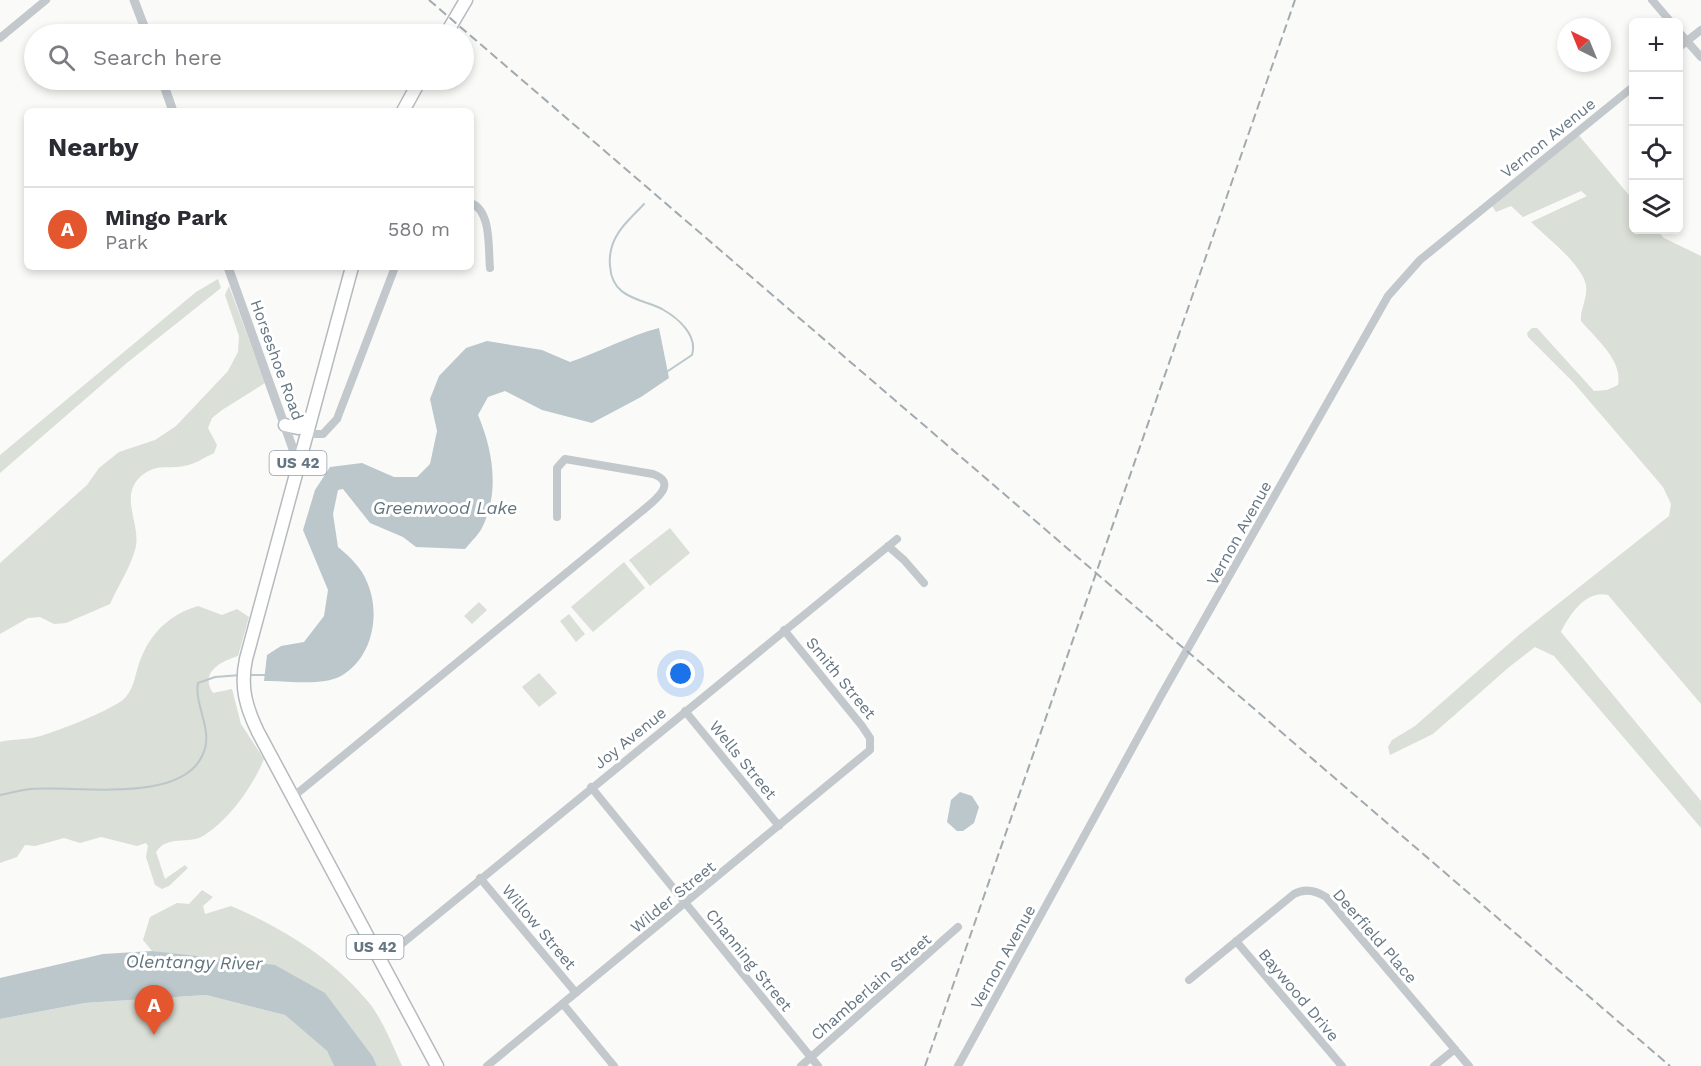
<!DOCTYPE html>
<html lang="en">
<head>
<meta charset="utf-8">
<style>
	body { margin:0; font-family:"Work Sans",sans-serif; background:#f7f7f7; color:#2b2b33 }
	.controls { position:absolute; right:18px; top:18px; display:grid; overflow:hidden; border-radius:9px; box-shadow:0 3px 9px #0003 }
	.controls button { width:54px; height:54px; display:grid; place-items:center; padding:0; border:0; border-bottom:2px solid #e1e1e2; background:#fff; color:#2b2b33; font:30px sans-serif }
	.compass { position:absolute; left:1557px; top:18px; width:54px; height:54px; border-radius:50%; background:#fff; box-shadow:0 3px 9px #0003; rotate:317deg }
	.you { position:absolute; left:681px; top:674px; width:21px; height:21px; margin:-15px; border:4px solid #fff; border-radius:50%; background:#1a73e8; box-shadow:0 0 0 9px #1a73e833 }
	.badge { display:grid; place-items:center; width:39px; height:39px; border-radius:50%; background:#e4572e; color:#fff; font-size:20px; font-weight:700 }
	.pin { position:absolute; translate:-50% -50px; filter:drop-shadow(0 2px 3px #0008) }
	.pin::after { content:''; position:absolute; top:32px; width:21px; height:18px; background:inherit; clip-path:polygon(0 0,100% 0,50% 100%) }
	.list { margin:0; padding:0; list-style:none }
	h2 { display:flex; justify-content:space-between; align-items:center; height:78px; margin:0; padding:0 24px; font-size:26px }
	h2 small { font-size:20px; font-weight:400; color:#7c7c81 }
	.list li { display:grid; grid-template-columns:39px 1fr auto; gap:18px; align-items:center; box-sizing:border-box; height:84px; padding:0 24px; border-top:2px solid #e1e1e2 }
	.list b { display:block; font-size:22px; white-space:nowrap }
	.list p { margin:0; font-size:20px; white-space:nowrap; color:#7c7c81 }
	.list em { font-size:20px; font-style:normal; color:#7c7c81 }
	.icon { flex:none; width:33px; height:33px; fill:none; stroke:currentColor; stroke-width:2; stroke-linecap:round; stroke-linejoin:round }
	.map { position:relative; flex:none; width:1701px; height:1066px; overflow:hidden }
	.search { position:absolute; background:#fff; box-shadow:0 3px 9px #0003; left:24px; top:24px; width:450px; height:66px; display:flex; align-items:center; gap:15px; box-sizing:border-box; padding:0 21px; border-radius:33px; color:#7c7c81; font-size:22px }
	.panel { position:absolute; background:#fff; box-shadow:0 3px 9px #0003; left:24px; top:108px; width:450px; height:162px; border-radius:9px }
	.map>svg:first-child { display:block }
</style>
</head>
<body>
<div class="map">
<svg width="1701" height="1066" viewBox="0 0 1701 1066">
	<rect width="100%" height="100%" fill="#fafaf8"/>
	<!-- green -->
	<path fill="#dadfd7" d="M 1577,133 L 1633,200 L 1634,230 L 1657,230 L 1664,238 L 1701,256 L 1701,704 L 1608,595 C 1586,590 1570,614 1561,632 L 1701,801 L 1701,828 L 1554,656 L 1535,647 L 1508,668 L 1433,734 L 1390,755 L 1388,747 L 1392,740 L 1415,726 L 1520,634 L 1669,516 L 1671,504 L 1663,487 L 1573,382 L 1528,337 L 1527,333 L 1532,328 L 1537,328 L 1594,391 L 1607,390 L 1618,385 C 1623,360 1596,339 1581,321 C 1580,309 1588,298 1586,285 C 1581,263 1547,238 1531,222 L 1587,196 L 1581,191 L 1523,217 L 1511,206 L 1496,212 L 1492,206 Z
		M 218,279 L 221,288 L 128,362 L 0,473 L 0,455 L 196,292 Z
		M 229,286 L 265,383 L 222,410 L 212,418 L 208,428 L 217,445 L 214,453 C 205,457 194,465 184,466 C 169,469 159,464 145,473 C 115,494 143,524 135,550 C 130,568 118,586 110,604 L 66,623 L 54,624 L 40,617 L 28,618 L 0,634 L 0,563 L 87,485 L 99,468 L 119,452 L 155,440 L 176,426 L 228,371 L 238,352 L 239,336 L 225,295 Z
		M 670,528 L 690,553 L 650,586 L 629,560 Z
		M 624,562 L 645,588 L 593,632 L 571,607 Z
		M 479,602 L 487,610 L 472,624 L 464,616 Z
		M 198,606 L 222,615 L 237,609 L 249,617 L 238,656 C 221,661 199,673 213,693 L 232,689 L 241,724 L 264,759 C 253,786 229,820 203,836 C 188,845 168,834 156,852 L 165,879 L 185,865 L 188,868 L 169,886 L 162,889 L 155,885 L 146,857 L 148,846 L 146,843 L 137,846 L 101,837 L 80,843 L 64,838 L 35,846 L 25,845 L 17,857 L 0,863 L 0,742 C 11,739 21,740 32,738 C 47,736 115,709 125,698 C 136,686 135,670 142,656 C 152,631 173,613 198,606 Z
		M 569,614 L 585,634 L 576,642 L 560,621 Z
		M 539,673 L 557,693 L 539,707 L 522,687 Z
		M 202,890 L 213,897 L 203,906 L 205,914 L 231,906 C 283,928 334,959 370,1004 C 383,1021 393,1046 402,1066 L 377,1066 L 373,1057 L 179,955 L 152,951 L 143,940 L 150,917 L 177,903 L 189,904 Z
		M 206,995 L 285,1015 L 327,1051 L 334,1066 L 0,1066 L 0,1019 L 85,1003 Z"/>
	<!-- water -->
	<path fill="#bbc7cb" d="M 659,328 L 669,378 L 641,397 L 592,423 L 542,410 L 505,391 L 488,397 L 478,415 C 493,450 500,492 482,528 C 478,535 470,543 465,549 L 416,547 L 403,537 L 370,523 L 343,489 L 338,490 L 333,514 L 338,547 C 350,557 361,567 367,582 C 381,613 373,658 341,676 C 320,687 286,680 264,681 L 267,655 L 281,646 L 304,642 L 324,616 L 328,590 L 303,530 L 315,490 L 330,467 L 362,463 L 394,477 L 417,477 L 430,464 L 437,431 L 430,399 L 439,376 L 466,348 L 487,341 L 542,350 L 570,362 C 600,352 628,336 659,328 Z
		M 960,792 L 972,796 L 979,807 L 974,823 L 963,831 L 957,831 L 947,822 L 951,800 Z
		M 152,951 L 275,965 L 325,993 L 373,1057 L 377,1066 L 334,1066 L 327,1051 L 285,1015 L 206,995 L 85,1003 L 0,1019 L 0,978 L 103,954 Z"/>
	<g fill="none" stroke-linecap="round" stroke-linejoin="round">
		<!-- stream -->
		<path stroke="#bbc7cb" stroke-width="2" d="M 644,204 C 635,214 623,224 617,235 C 611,245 609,255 610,266 C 612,298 639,298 662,309 C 678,318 698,335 692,355 L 665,373
			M 250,675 L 265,675
			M 0,795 C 10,793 21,790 31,789 C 75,785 182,805 203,754 C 214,730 194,706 198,683 L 215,677 L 241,675"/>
		<defs>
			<path id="primary" d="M 446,34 L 466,0
				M 403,111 L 420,80
				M 352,267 L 246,659 C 240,687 246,707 258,732 L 437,1066
				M 285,425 L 298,428 L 310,420"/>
		</defs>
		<!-- primary casing -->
		<use href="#primary" stroke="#b5babe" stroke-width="15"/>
		<!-- minor -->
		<path stroke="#c3c8cc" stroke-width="8" d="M 1652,0 L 1671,22
			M 1678,31 L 1701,57
			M 0,38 L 46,0
			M 1678,48 L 1701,30
			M 471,203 C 492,211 488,250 490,268
			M 306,434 L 323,434 L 337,419 L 395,267
			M 888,546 L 904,560 L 924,583
			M 685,711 L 779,826
			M 591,787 L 818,1066
			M 294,796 L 642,511 C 654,501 679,483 653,474 L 565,459 L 557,468 L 557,517
			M 480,878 L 576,993
			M 1236,941 L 1342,1066
			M 382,960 L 897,539
			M 1189,980 L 1294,894 C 1305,888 1315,890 1326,897 L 1469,1066
			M 563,1004 L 614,1066
			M 487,1066 L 870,750 L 870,738 L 862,726 L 784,630
			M 801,1066 L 958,927
			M 958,1066 L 1162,694 L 1388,296 L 1420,260 L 1634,86
			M 1434,1066 L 1455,1049"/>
		<!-- tertiary -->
		<path stroke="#c3c8cc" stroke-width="9" d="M 134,0 L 147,34
			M 162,80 L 173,111
			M 228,267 L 298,463"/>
		<!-- primary -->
		<use href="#primary" stroke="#fff" stroke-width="12"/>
		<!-- rail -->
		<path stroke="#a2aab0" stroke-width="2" stroke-dasharray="9 4.5" stroke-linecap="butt" d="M 429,0 L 1670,1066
			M 925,1066 L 1295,0"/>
	</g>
	<g text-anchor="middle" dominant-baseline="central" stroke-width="6" stroke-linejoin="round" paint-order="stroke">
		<!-- shield labels -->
		<g fill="#fff" stroke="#939fa8" stroke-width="1.5">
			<rect x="269.5" y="451" width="57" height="24" rx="4.5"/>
			<rect x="346.5" y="935" width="57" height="24" rx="4.5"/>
		</g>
		<g font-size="15" font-weight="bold" fill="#657683">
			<text x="298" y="463">US 42</text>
			<text x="375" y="947">US 42</text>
		</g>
		<!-- street labels -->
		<g font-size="16" fill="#657683" stroke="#fff">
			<text transform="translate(1548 138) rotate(-39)">Vernon Avenue</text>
			<text transform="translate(277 360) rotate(70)">Horseshoe Road</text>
			<text transform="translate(1239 533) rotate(-61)">Vernon Avenue</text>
			<text transform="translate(841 678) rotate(51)">Smith Street</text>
			<text transform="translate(630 738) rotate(-39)">Joy Avenue</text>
			<text transform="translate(743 760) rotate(51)">Wells Street</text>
			<text transform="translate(673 897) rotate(-39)">Wilder Street</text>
			<text transform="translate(539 927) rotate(50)">Willow Street</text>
			<text transform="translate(1375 936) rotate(49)">Deerfield Place</text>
			<text transform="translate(1003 957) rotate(-61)">Vernon Avenue</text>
			<text transform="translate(749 960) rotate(51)">Channing Street</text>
			<text transform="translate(871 987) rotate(-41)">Chamberlain Street</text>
			<text transform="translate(1299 995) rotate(50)">Baywood Drive</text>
		</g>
		<!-- water labels -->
		<g font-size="18" font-style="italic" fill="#60757c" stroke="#fff">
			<text x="445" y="507">Greenwood Lake</text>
			<text transform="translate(194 962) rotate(1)">Olentangy River</text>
		</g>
	</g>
</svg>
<div class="controls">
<button>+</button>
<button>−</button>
<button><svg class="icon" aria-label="locate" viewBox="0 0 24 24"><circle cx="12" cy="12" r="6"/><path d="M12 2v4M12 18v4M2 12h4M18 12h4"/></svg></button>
<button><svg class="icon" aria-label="layers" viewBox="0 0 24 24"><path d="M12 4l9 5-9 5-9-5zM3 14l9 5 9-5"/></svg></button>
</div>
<svg class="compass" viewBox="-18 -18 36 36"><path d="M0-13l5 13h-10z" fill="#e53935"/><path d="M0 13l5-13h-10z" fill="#7c7c81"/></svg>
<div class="you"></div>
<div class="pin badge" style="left:154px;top:1035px">A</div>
<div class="search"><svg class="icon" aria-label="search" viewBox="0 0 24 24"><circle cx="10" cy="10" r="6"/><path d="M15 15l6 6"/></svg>Search here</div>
<section class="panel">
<h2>Nearby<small></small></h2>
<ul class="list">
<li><span class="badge">A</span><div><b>Mingo Park</b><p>Park</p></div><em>580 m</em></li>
</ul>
</section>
</div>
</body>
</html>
